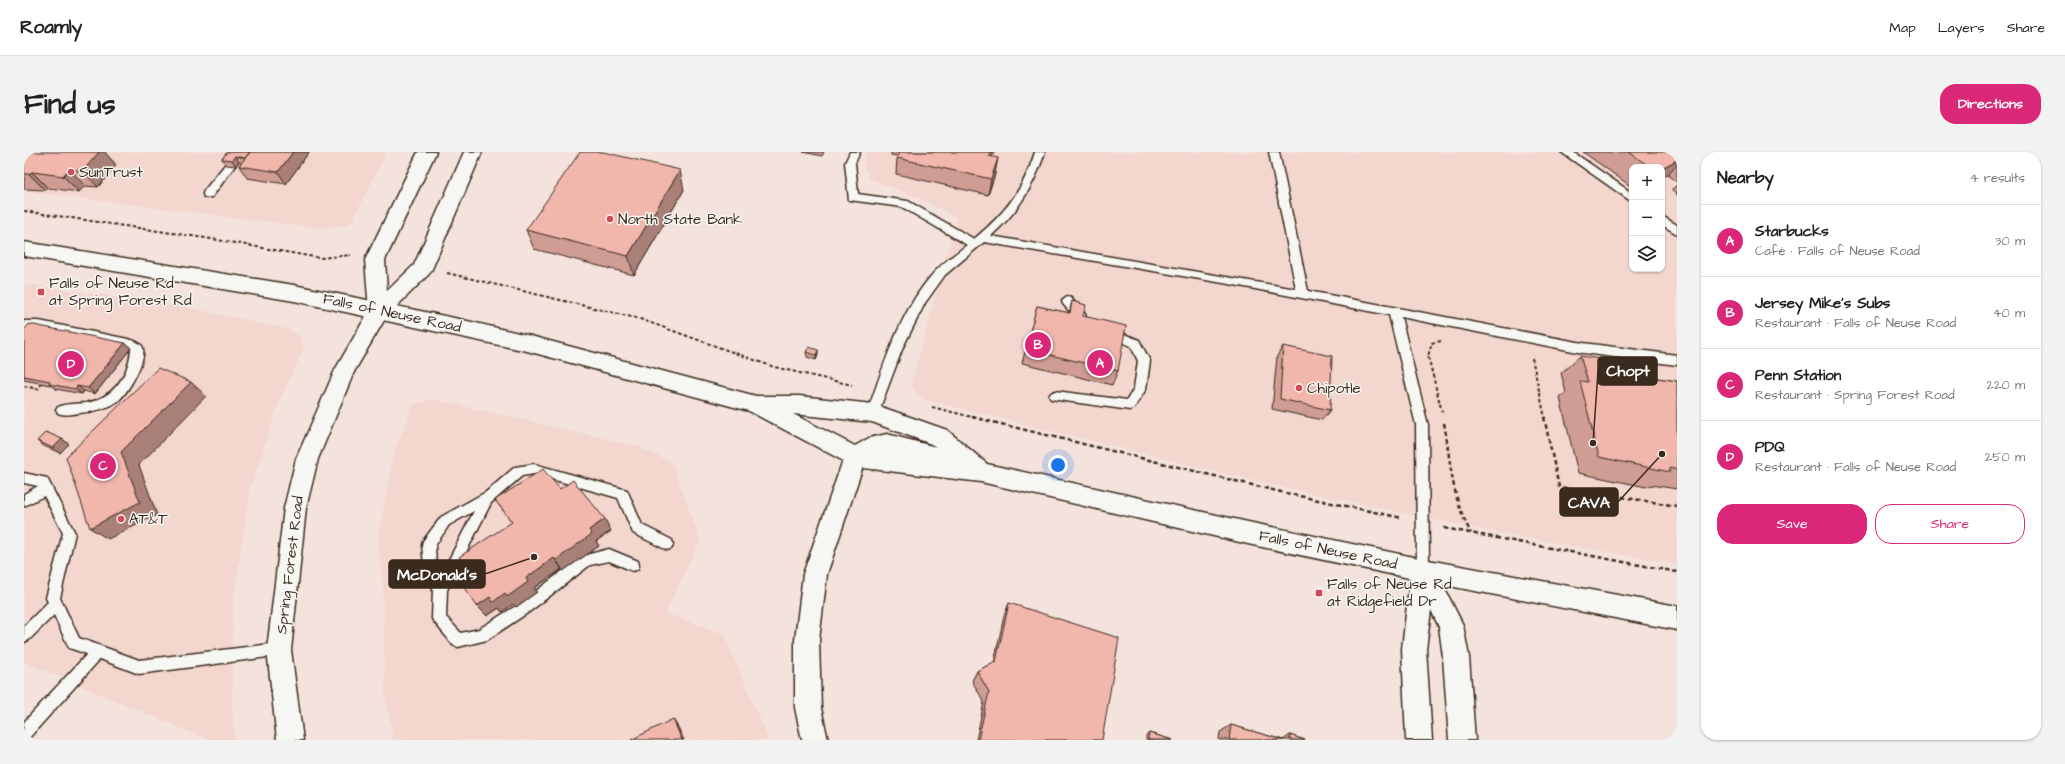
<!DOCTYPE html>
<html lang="en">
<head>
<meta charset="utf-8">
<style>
	body { margin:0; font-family:"Architects Daughter",sans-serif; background:#f2f2f2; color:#222 }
	.controls { position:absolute; right:12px; top:12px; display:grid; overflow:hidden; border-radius:8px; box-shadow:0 1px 3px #0004 }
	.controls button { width:36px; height:36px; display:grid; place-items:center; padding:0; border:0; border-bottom:1px solid #e0e0e0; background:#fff; color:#222; font:20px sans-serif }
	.you { position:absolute; left:1034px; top:313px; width:14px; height:14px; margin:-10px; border:3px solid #fff; border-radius:50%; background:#1a73e8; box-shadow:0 0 0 6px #1a73e833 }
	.badge { display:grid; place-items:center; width:26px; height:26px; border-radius:50%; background:#db2777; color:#fff; font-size:13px; font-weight:700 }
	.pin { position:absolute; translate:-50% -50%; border:2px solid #fff; box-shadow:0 1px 4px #0006 }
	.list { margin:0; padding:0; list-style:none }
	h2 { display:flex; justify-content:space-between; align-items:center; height:52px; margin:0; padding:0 16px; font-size:17px }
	h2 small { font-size:13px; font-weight:400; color:#767676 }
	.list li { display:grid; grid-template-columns:26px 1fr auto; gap:12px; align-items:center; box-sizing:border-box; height:72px; padding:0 16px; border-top:1px solid #e0e0e0 }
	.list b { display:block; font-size:15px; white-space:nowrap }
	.list p { margin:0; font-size:13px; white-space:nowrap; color:#767676 }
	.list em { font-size:13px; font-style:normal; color:#767676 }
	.actions { display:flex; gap:8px; padding:12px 16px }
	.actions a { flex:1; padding:9px 0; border:1px solid #db2777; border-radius:16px; text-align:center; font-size:14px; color:#db2777 }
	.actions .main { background:#db2777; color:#fff }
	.icon { flex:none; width:22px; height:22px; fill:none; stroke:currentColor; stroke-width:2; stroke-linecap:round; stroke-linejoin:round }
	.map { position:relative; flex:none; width:1653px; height:588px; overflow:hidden; border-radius:16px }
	header { display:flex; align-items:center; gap:24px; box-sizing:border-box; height:56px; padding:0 20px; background:#fff; border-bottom:1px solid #e0e0e0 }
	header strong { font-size:19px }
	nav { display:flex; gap:22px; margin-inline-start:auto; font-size:14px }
	.intro { display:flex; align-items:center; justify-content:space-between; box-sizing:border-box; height:96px; padding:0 24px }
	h1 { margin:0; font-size:28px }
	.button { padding:10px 18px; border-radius:16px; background:#db2777; color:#fff; font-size:14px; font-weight:700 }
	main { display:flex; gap:24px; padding:0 24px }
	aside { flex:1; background:#fff; border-radius:16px; box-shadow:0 1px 3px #0004 }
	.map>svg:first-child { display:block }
</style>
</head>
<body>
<header>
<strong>Roamly</strong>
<nav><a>Map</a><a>Layers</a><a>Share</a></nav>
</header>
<div class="intro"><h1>Find us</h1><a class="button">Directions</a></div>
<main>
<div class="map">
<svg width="1653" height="588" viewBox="0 0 1653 588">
	<rect width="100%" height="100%" fill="#f4e3dd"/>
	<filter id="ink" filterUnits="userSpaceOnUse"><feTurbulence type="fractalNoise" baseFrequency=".025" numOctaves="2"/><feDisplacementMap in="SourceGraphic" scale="8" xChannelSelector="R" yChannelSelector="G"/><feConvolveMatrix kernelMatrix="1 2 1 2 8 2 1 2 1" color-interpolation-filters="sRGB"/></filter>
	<g filter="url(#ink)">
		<!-- built -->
		<path fill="#f3d6ce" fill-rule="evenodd" d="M 25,0 L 363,0 L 326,73 L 293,76 L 0,39 L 0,27 Z
			M 844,0 L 1653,0 L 1653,412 L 1469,380 L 1345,354 L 1214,325 L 898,247 L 887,233 L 933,66 L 891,44 L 846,27 L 839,12 ZM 1608,15 L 1638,15 L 1638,117 L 1608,117 Z
			M 0,132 L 162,155 L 263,177 L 277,185 L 280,196 L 256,248 L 227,333 L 209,450 L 208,561 L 212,588 L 185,588 L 0,510 Z
			M 408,247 L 613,294 L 648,311 L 676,388 L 641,461 L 700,482 L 745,588 L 369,588 L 361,539 L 359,438 L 354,387 L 370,300 L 389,253 Z"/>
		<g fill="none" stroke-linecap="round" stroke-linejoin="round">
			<defs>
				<path id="lane" d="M 211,0 L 221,0 L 188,45 L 180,45 L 179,42 L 180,39 Z
					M 826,0 L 836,0 L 831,11 L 834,42 L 884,49 L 950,87 C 981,61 999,39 1011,0 L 1021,0 C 1010,34 994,60 967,84 L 1272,137 L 1245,0 L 1255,0 L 1284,139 L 1559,191 L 1653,203 L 1653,213 L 1559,201 L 1377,165 L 1404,273 L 1405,418 L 1404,422 L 1399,424 L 1394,422 L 1393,418 L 1392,273 L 1365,163 L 1205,132 L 960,90 L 921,123 L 901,151 L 879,195 L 853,264 L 845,264 L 843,261 C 859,216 876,159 908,123 C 918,111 931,102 943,93 L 878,55 L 825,48 L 821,11 Z
					M 1537,0 L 1549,0 L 1608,41 L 1608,50 Z
					M 1638,64 L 1653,73 L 1653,82 L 1638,73 Z
					M 1043,145 L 1047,146 L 1061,162 L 1062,165 L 1061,168 L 1053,168 L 1039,152 L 1038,149 Z
					M 0,169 L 15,169 L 104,187 C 108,188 115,190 118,194 C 125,205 103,242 94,249 C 83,257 68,260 55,261 C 48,262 41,264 34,261 L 32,258 L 34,255 C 43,251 53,252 62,251 C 89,246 104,225 107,198 L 101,195 L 15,177 L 0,177 Z
					M 1085,176 L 1115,188 L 1126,209 L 1122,237 L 1110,256 L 1106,258 L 1027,247 L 1025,244 L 1027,241 L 1031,239 L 1103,248 L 1110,236 L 1114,209 L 1107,194 L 1081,183 L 1079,180 Z
					M 510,312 L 603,338 L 618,373 L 648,388 L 649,392 L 648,396 L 643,398 L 609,381 L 594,346 L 510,322 L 498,324 L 467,351 L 423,438 L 422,465 L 437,481 L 455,477 L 495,452 L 558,404 L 585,397 L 614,409 L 615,413 L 614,417 L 609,419 L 585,409 L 566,413 L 505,460 L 463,488 L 434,495 L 429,493 L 408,467 L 409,437 L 400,413 L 398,393 L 399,389 L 417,365 L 462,340 L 491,315 ZM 450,359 L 417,423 L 412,413 L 411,394 L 425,373 Z
					M 0,321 L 23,326 L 51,381 L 36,446 L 55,486 L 115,508 L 255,491 L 260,493 L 262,498 L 260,503 L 115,522 L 76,507 L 5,586 L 0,588 L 0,570 L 63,502 L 45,496 L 30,463 L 5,488 L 0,490 L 0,474 L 24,450 L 22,446 L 39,381 L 20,344 L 0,354 L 0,342 L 14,334 L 0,331 Z"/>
				<path id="street" d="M 831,295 L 839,298 L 842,305 L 803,422 L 795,488 L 797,556 L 804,588 L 778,588 L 771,556 L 771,488 L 779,422 L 820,305 L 823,298 Z
					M 1399,407 L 1407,410 L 1439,473 L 1445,505 L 1451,588 L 1425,588 L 1419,505 L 1415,475 L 1407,458 L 1402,497 L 1408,588 L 1382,588 L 1378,497 L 1387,418 L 1391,410 Z"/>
				<path id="secondary" d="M 394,0 L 412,0 L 361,108 L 363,139 L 390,113 L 440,0 L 458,0 L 408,117 L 405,122 L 362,165 L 330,220 L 294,307 L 282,356 L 267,498 L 279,588 L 253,588 L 243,498 L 260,356 L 272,307 L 311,218 L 345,159 L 341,108 Z"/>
				<path id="primary" d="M 0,90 L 270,133 L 435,167 L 503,183 L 732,244 L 775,244 L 849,252 L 923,278 L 963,312 L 1224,370 L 1399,407 L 1653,454 L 1653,478 L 1399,429 L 1224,392 L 957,330 L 831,315 L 725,259 L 503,199 L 270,149 L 0,104 ZM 769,262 L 848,270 L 907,292 L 912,295 L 863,282 L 845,286 L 831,294 Z"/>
			</defs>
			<!-- lane casing -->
			<use href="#lane" stroke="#3b2a1e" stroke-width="3"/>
			<!-- street casing -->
			<use href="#street" stroke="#3b2a1e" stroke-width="3"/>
			<!-- secondary casing -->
			<use href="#secondary" stroke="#3b2a1e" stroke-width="3"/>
			<!-- primary casing -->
			<use href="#primary" stroke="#3b2a1e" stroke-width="3"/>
			<!-- path-far1 -->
			<path stroke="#3b2a1e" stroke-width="2" stroke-dasharray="3.5 2.5" stroke-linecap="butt" d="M 0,59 L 188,87 L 296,106 L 327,103
				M 423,121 L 616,167 L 750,215 L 828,233
				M 1417,189 L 1408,191 L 1404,204 L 1418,260
				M 1508,206 L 1521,266
				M 0,234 L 14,237 L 18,231
				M 908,255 L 952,266"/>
			<!-- path -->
			<path stroke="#3b2a1e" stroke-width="2.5" stroke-dasharray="4.5 3" stroke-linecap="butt" d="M 948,265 L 1257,340 L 1378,366
				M 1520,265 L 1535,335 L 1653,354
				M 1420,271 C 1427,311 1427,345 1447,381
				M 1420,376 L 1653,420"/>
			<!-- lane -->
			<use href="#lane" fill="#f6f6f2" fill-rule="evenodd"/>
			<!-- street -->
			<use href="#street" fill="#f6f6f2" fill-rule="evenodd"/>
			<!-- secondary -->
			<use href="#secondary" fill="#f6f6f2" fill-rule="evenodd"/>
			<!-- primary -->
			<use href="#primary" fill="#f6f6f2" fill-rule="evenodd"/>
		</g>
		<!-- wall -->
		<path fill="#cf9d94" stroke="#3b2a1e" d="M 0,0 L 85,5 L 92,13 L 74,35 L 61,34 L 55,40 L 24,36 L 21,38 L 0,37 Z
			M 203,0 L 285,0 L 262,32 L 223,26 L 215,14 L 217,11 L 215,10 L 212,14 L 202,13 L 198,7 Z
			M 779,0 L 800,0 L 798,4 Z
			M 867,0 L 970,0 L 968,4 L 971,22 L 964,43 L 872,22 L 873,6 L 874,4 L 867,3 Z
			M 1559,0 L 1653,0 L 1653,30 L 1643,23 L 1638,15 L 1608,15 L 1608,35 Z
			M 1653,33 L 1653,43 L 1647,38 Z
			M 660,38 L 610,123 L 510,97 L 502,78 Z
			M 1048,149 L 1059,164 L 1094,219 L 1088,233 L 998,211 L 1013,154 L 1045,161 Z
			M 0,178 L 101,191 L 107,196 L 71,242 L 60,239 L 58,242 L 32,237 L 26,233 L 0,228 Z
			M 1259,194 L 1306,258 L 1298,268 L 1248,257 L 1253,204 Z
			M 782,200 L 794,203 L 792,208 L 783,205 Z
			M 1556,204 L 1613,223 L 1653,229 L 1653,337 L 1627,333 L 1622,335 L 1554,321 L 1536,246 L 1542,241 L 1537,221 Z
			M 38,287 L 45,292 L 36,301 L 20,294 L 13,289 Z
			M 536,337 L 587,379 L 572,389 L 575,394 L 539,419 L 538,417 L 510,436 L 513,440 L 492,455 L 489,452 L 478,460 L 475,456 L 463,464 L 453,454 L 439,411 L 488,370 L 471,348 Z
			M 985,451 L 1078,588 L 952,588 L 960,550 L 948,529 L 953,519 L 970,510 L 980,464 Z
			M 1207,573 L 1259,588 L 1266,583 L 1281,588 L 1195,588 L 1196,580 Z
			M 1125,581 L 1149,588 L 1122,588 L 1122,584 Z"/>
		<!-- shaded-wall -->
		<path fill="#a98078" stroke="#3b2a1e" d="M 68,0 L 81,0 L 85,5 L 92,13 L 74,35 L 59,19 Z
			M 269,0 L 285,0 L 262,32 L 254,20 Z
			M 967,0 L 970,0 L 963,20 L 965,4 Z
			M 211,4 L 215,10 L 212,14 L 208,8 Z
			M 974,6 L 971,22 L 964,43 L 967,27 Z
			M 1653,8 L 1653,12 L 1643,23 L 1638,25 L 1638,16 Z
			M 45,17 L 61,34 L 55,40 L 39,24 Z
			M 656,18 L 660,38 L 610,123 L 604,104 Z
			M 8,20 L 24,36 L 21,38 L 5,22 Z
			M 101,191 L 107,196 L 71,242 L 64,236 Z
			M 794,198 L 794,203 L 792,208 L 792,203 Z
			M 167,230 L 182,244 L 115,313 L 133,363 L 84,387 L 66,376 L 97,300 Z
			M 53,234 L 60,239 L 58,242 L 51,237 Z
			M 38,287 L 45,292 L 36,301 L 29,296 Z
			M 581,367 L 587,379 L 572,389 L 575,394 L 539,419 L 532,408 L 565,378 Z
			M 530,406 L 538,417 L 510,436 L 513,440 L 492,455 L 489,452 L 478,460 L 475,456 L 463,464 L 453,454 L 466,445 L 481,441 Z
			M 649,567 L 655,577 L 660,588 L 658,588 Z"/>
		<!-- building -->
		<path fill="#f1b7ac" stroke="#3b2a1e" d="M 0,0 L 75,0 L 59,19 L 45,17 L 39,24 L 8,20 L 5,22 L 0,22 Z
			M 203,0 L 226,0 L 221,6 L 211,4 L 208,8 L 198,7 Z
			M 226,0 L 269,0 L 254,20 L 215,14 Z
			M 556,0 L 579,0 L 656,18 L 604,104 L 502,78 Z
			M 875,0 L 967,0 L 965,4 L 974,6 L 967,27 L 873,6 Z
			M 1605,0 L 1653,0 L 1653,8 L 1638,16 L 1638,15 L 1626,15 Z
			M 1048,149 L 1062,153 L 1059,164 L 1102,174 L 1094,219 L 1001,197 L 1013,154 L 1046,161 Z
			M 5,172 L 101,191 L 64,236 L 53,234 L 51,237 L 25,232 L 26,229 L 0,224 L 0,178 Z
			M 1259,194 L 1308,204 L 1306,258 L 1256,247 Z
			M 785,195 L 794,198 L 792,203 L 782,200 Z
			M 1556,204 L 1610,212 L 1613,223 L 1653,229 L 1653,318 L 1646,316 L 1646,320 L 1575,305 L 1556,229 L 1564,230 Z
			M 134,216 L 167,230 L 97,300 L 116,350 L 66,376 L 42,305 Z
			M 22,280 L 38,287 L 29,296 L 13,289 Z
			M 519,317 L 536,337 L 549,328 L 581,367 L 565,378 L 568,382 L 532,408 L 530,406 L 502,426 L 504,430 L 483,445 L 481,441 L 469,450 L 466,445 L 453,454 L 428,419 L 439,411 L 435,405 L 488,370 L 471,348 Z
			M 985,451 L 1095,486 L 1078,588 L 954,588 L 965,540 L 953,519 L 972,509 Z
			M 649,567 L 658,588 L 607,588 Z
			M 1207,573 L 1259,588 L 1205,588 Z
			M 1125,581 L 1149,588 L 1124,588 Z
			M 1266,583 L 1281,588 L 1266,588 Z"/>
	</g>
	<!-- markers -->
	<g fill="#d1495b" stroke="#f6f6f2" stroke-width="1.5">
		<circle cx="47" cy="20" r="4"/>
		<circle cx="586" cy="67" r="4"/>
		<rect x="13" y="136" width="8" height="8" rx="2"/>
		<circle cx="1275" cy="236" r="4"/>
		<circle cx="97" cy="367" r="4"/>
		<rect x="1291" y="437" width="8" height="8" rx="2"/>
	</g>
	<g text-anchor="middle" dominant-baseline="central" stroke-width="3" stroke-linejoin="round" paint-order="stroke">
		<!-- poi labels -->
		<g font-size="15" fill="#3b2a1e" stroke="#f6f6f2" text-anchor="start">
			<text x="55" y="20">SunTrust</text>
			<text x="594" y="67">North State Bank</text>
			<text x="25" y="131">Falls of Neuse Rd<tspan x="25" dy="17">at Spring Forest Rd</tspan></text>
			<text x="1283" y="236">Chipotle</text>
			<text x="105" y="367">AT&amp;T</text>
			<text x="1303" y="432">Falls of Neuse Rd<tspan x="1303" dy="17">at Ridgefield Dr</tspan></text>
		</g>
		<!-- street labels -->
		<g font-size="15" fill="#3b2a1e" stroke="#f6f6f2">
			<text transform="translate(368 161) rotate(12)">Falls of Neuse Road</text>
			<text transform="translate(1304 398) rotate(12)">Falls of Neuse Road</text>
			<text transform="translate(266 413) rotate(-83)">Spring Forest Road</text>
		</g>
	</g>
	<!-- callouts -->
	<path fill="none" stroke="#3b2a1e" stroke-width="1.5" d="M1569 291L1574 219M1638 302L1594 350M510 405L461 422"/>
	<g fill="#3b2a1e" stroke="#f6f6f2" stroke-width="1.5">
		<circle cx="1569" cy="291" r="4"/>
		<circle cx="1638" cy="302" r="4"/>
		<circle cx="510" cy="405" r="4"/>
	</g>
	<g fill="#3b2a1e" stroke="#3b2a1e" stroke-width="1.5">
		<rect x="1574" y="205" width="59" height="28" rx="4"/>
		<rect x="1536" y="336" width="58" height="28" rx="4"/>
		<rect x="365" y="408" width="96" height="28" rx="4"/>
	</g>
	<g font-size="16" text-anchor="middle" font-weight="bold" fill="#fff">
		<text x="1604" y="224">Chopt</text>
		<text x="1565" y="356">CAVA</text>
		<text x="413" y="428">McDonald's</text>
	</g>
</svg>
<div class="controls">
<button>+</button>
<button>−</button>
<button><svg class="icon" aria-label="layers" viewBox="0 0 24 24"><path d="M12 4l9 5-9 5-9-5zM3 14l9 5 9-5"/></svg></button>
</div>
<div class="you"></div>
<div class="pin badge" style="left:1076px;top:211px">A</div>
<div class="pin badge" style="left:1014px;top:193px">B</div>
<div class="pin badge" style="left:79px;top:314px">C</div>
<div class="pin badge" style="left:47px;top:212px">D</div>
</div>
<aside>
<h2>Nearby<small>4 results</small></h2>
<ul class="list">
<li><span class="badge">A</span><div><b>Starbucks</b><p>Café · Falls of Neuse Road</p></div><em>30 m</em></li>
<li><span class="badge">B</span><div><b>Jersey Mike's Subs</b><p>Restaurant · Falls of Neuse Road</p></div><em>40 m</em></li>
<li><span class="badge">C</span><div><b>Penn Station</b><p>Restaurant · Spring Forest Road</p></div><em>220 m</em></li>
<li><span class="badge">D</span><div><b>PDQ</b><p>Restaurant · Falls of Neuse Road</p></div><em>250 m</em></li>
</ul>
<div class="actions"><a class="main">Save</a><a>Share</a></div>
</aside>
</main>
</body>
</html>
